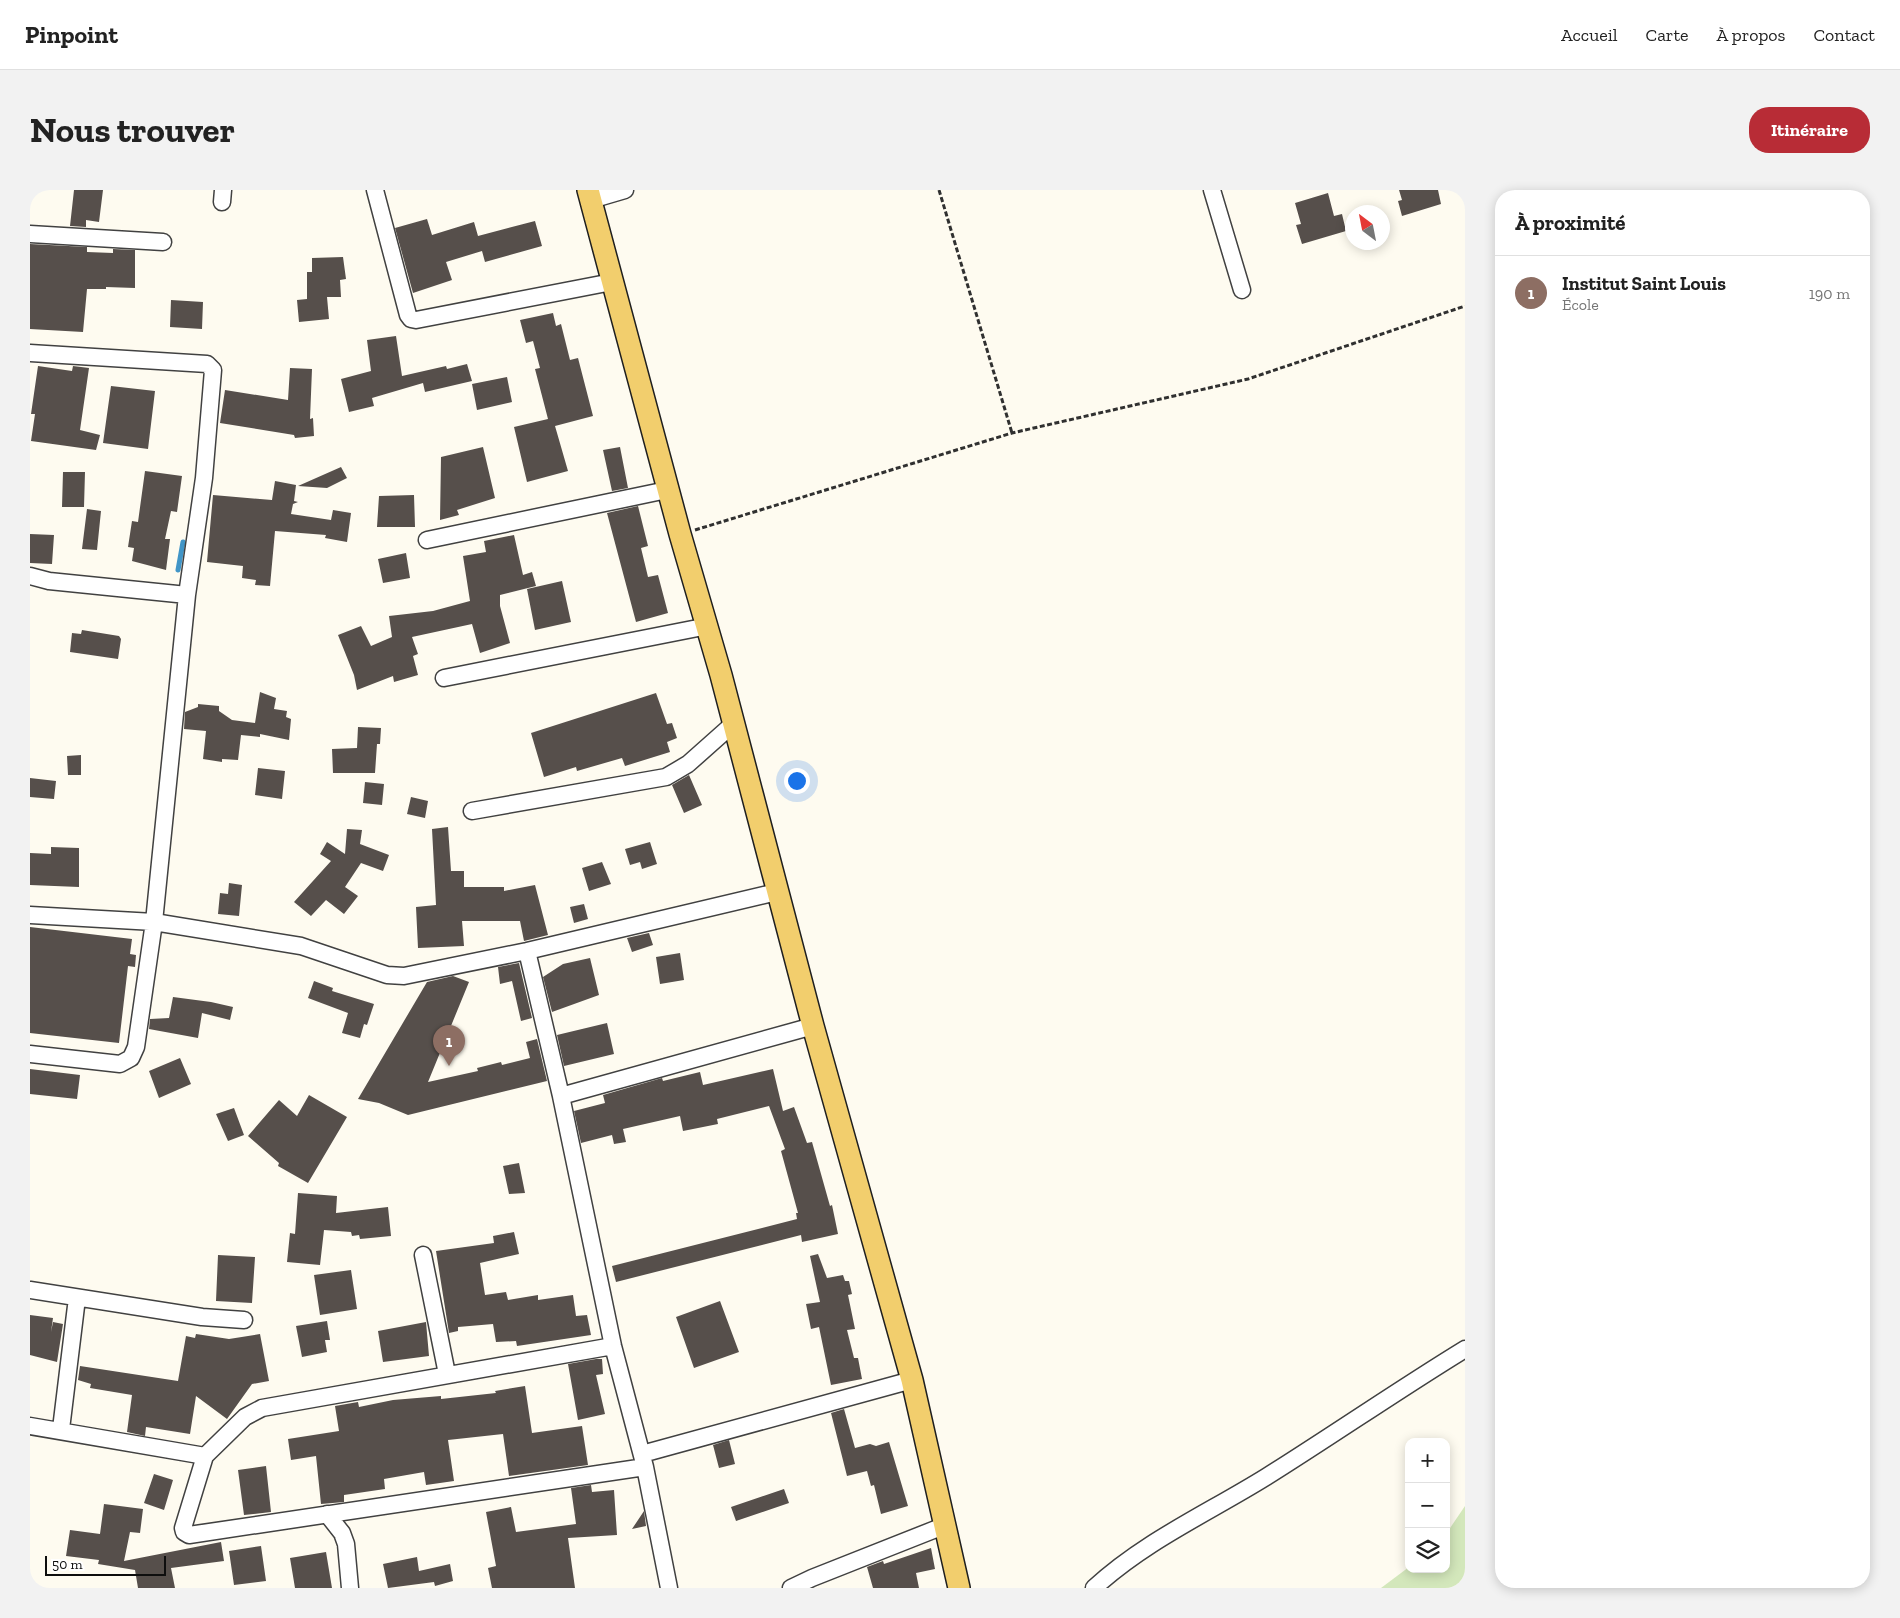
<!DOCTYPE html>
<html lang="fr">
<head>
<meta charset="utf-8">
<style>
	body { margin:0; font-family:"Zilla Slab",serif; background:#f2f2f2; color:#222 }
	.controls { position:absolute; right:15px; bottom:15px; display:grid; overflow:hidden; border-radius:10px; box-shadow:0 2px 12px #0003 }
	.controls button { width:45px; height:45px; display:grid; place-items:center; padding:0; border:0; border-bottom:1px solid #e0e0e0; background:#fff; color:#222; font:25px sans-serif }
	.compass { position:absolute; left:1315px; top:15px; width:45px; height:45px; border-radius:50%; background:#fff; box-shadow:0 2px 12px #0003; rotate:328deg }
	.scale { position:absolute; left:15px; bottom:12px; width:121px; box-sizing:border-box; padding-left:5px; border:2px solid #0e0e0e; border-top:0; font-size:14px; line-height:18px; white-space:nowrap; color:#0e0e0e; -webkit-text-stroke:4px #fff; paint-order:stroke }
	.you { position:absolute; left:766px; top:590px; width:18px; height:18px; margin:-12px; border:4px solid #fff; border-radius:50%; background:#1a73e8; box-shadow:0 0 0 8px #1a73e833 }
	.badge { display:grid; place-items:center; width:32px; height:32px; border-radius:50%; background:#b82c36; color:#fff; font-size:16px; font-weight:700 }
	.pin { position:absolute; translate:-50% -41px; filter:drop-shadow(0 1px 2px #0008) }
	.pin::after { content:''; position:absolute; top:26px; width:18px; height:15px; background:inherit; clip-path:polygon(0 0,100% 0,50% 100%) }
	.list { margin:0; padding:0; list-style:none }
	h2 { display:flex; justify-content:space-between; align-items:center; height:65px; margin:0; padding:0 20px; font-size:21px }
	h2 small { font-size:16px; font-weight:400; color:#767676 }
	.list li { display:grid; grid-template-columns:32px 1fr auto; gap:15px; align-items:center; box-sizing:border-box; height:75px; padding:0 20px; border-top:1px solid #e0e0e0 }
	.list b { display:block; font-size:19px; white-space:nowrap }
	.list p { margin:0; font-size:16px; white-space:nowrap; color:#767676 }
	.list em { font-size:16px; font-style:normal; color:#767676 }
	.icon { flex:none; width:28px; height:28px; fill:none; stroke:currentColor; stroke-width:2; stroke-linecap:round; stroke-linejoin:round }
	.map { position:relative; flex:none; width:1435px; height:1398px; overflow:hidden; border-radius:20px }
	header { display:flex; align-items:center; gap:30px; box-sizing:border-box; height:70px; padding:0 25px; background:#fff; border-bottom:1px solid #e0e0e0 }
	header strong { font-size:24px }
	nav { display:flex; gap:28px; margin-inline-start:auto; font-size:18px }
	.intro { display:flex; align-items:center; justify-content:space-between; box-sizing:border-box; height:120px; padding:0 30px }
	h1 { margin:0; font-size:35px }
	.button { padding:12px 22px; border-radius:20px; background:#b82c36; color:#fff; font-size:18px; font-weight:700 }
	main { display:flex; gap:30px; padding:0 30px }
	aside { flex:1; background:#fff; border-radius:20px; box-shadow:0 2px 12px #0003 }
	.map>svg:first-child { display:block }
</style>
</head>
<body>
<header>
<strong>Pinpoint</strong>
<nav><a>Accueil</a><a>Carte</a><a>À propos</a><a>Contact</a></nav>
</header>
<div class="intro"><h1>Nous trouver</h1><a class="button">Itinéraire</a></div>
<main>
<div class="map">
<svg width="1435" height="1398" viewBox="0 0 1435 1398">
	<rect width="100%" height="100%" fill="#fefbf0"/>
	<!-- green -->
	<path fill="#d3e7bb" d="M 1435,1316 L 1435,1398 L 1351,1398 L 1379,1377 L 1379,1379 L 1416,1379 L 1416,1344 Z"/>
	<g fill="none" stroke-linecap="round" stroke-linejoin="round">
		<!-- stream -->
		<path stroke="#4195c7" stroke-width="5" d="M 148,380 L 153,352"/>
	</g>
	<!-- building -->
	<path fill="#564f4b" d="M 44,0 L 73,0 L 69,32 L 56,30 L 56,37 L 40,36 Z
		M 1369,0 L 1408,0 L 1411,14 L 1372,26 L 1368,11 L 1372,10 Z
		M 1298,3 L 1304,26 L 1312,24 L 1316,41 L 1272,54 L 1266,35 L 1271,34 L 1265,13 Z
		M 397,29 L 402,45 L 444,32 L 448,46 L 505,31 L 512,56 L 455,72 L 452,61 L 416,72 L 422,90 L 383,103 L 365,38 Z
		M 0,54 L 57,57 L 57,62 L 83,63 L 83,59 L 105,60 L 105,98 L 76,97 L 76,99 L 57,99 L 53,142 L 0,139 Z
		M 313,67 L 316,89 L 310,90 L 311,107 L 297,107 L 299,129 L 269,132 L 267,110 L 277,109 L 277,82 L 282,82 L 282,68 Z
		M 141,110 L 173,112 L 172,139 L 140,137 Z
		M 523,123 L 526,136 L 531,134 L 540,170 L 548,168 L 563,226 L 525,236 L 538,281 L 497,292 L 484,237 L 518,229 L 505,179 L 510,178 L 503,151 L 496,153 L 490,130 Z
		M 366,146 L 372,186 L 416,176 L 417,179 L 437,174 L 442,191 L 395,202 L 393,193 L 342,208 L 344,216 L 319,222 L 311,189 L 341,181 L 337,150 Z
		M 8,176 L 42,181 L 43,176 L 59,178 L 50,240 L 70,245 L 66,260 L 1,251 L 5,224 L 1,224 Z
		M 260,178 L 282,179 L 280,229 L 283,228 L 284,246 L 265,248 L 264,245 L 190,233 L 195,200 L 258,210 Z
		M 477,187 L 482,212 L 447,220 L 442,194 Z
		M 81,196 L 125,201 L 118,259 L 73,253 Z
		M 453,257 L 465,308 L 427,320 L 429,325 L 410,330 L 411,267 Z
		M 590,257 L 598,298 L 582,301 L 573,260 Z
		M 311,277 L 317,288 L 297,298 L 268,296 Z
		M 115,281 L 152,286 L 147,322 L 141,321 L 135,349 L 140,349 L 136,380 L 102,371 L 104,358 L 98,357 L 102,331 L 108,332 Z
		M 33,282 L 55,282 L 54,317 L 32,317 Z
		M 245,291 L 266,295 L 264,311 L 268,312 L 263,314 L 261,324 L 301,330 L 303,320 L 321,323 L 317,352 L 295,348 L 296,345 L 245,341 L 240,396 L 225,395 L 226,390 L 212,388 L 213,376 L 177,372 L 183,305 L 242,310 Z
		M 384,305 L 385,337 L 347,337 L 349,306 Z
		M 608,316 L 618,356 L 611,358 L 618,387 L 628,385 L 638,423 L 606,432 L 577,323 Z
		M 57,319 L 71,321 L 67,360 L 52,359 Z
		M 0,344 L 24,345 L 22,374 L 0,373 Z
		M 484,345 L 493,385 L 502,382 L 506,396 L 470,405 L 470,416 L 480,453 L 450,463 L 442,434 L 382,447 L 388,464 L 383,466 L 388,485 L 364,492 L 363,486 L 327,500 L 324,485 L 308,445 L 331,436 L 341,456 L 362,447 L 359,426 L 403,421 L 440,411 L 433,366 L 456,362 L 454,351 Z
		M 376,363 L 380,388 L 353,393 L 348,369 Z
		M 532,391 L 541,432 L 505,440 L 497,399 Z
		M 52,440 L 89,446 L 91,449 L 88,469 L 40,462 L 42,443 L 51,444 Z
		M 230,502 L 246,508 L 244,519 L 257,521 L 256,527 L 261,529 L 259,550 L 230,544 L 230,547 L 211,545 L 208,570 L 192,569 L 192,572 L 173,569 L 176,541 L 154,539 L 155,522 L 168,517 L 168,514 L 189,516 L 189,521 L 202,530 L 225,533 Z
		M 626,503 L 637,534 L 642,533 L 647,548 L 637,552 L 640,562 L 595,576 L 592,568 L 547,581 L 546,577 L 514,587 L 501,543 Z
		M 328,537 L 351,538 L 350,554 L 347,554 L 345,583 L 303,583 L 302,559 L 327,558 Z
		M 51,565 L 51,585 L 38,585 L 37,566 Z
		M 228,578 L 255,581 L 252,609 L 225,605 Z
		M 659,585 L 672,615 L 654,623 L 642,595 Z
		M 0,588 L 26,591 L 24,609 L 0,607 Z
		M 335,592 L 354,594 L 352,615 L 333,613 Z
		M 381,607 L 398,611 L 395,628 L 377,624 Z
		M 418,637 L 421,681 L 434,681 L 434,697 L 474,697 L 474,701 L 505,695 L 518,745 L 494,751 L 490,731 L 432,731 L 434,756 L 388,758 L 386,717 L 406,715 L 402,639 Z
		M 317,639 L 332,640 L 330,654 L 359,665 L 353,681 L 331,673 L 315,697 L 328,706 L 314,724 L 296,710 L 281,726 L 264,712 L 301,671 L 290,664 L 297,652 L 315,664 Z
		M 620,652 L 627,674 L 612,679 L 610,672 L 600,675 L 595,659 Z
		M 21,657 L 49,658 L 49,697 L 0,695 L 0,663 L 21,664 Z
		M 572,672 L 581,694 L 559,701 L 552,678 Z
		M 199,693 L 212,695 L 209,726 L 188,724 L 190,703 L 198,704 Z
		M 554,714 L 558,729 L 544,733 L 540,717 Z
		M 0,737 L 102,749 L 100,764 L 106,765 L 105,777 L 98,776 L 89,853 L 0,843 Z
		M 619,743 L 623,755 L 602,762 L 597,748 Z
		M 650,763 L 654,790 L 630,794 L 626,767 Z
		M 560,768 L 569,805 L 522,822 L 513,787 L 533,774 Z
		M 489,773 L 502,828 L 491,831 L 482,791 L 470,794 L 468,777 Z
		M 423,786 L 439,792 L 398,892 L 448,881 L 447,878 L 471,872 L 472,875 L 500,868 L 496,852 L 507,849 L 517,891 L 378,925 L 349,913 L 328,909 L 397,792 Z
		M 284,791 L 303,798 L 302,801 L 344,814 L 337,835 L 334,834 L 330,848 L 312,843 L 318,823 L 278,808 Z
		M 143,807 L 181,812 L 203,817 L 200,830 L 172,823 L 168,848 L 119,839 L 120,829 L 139,828 Z
		M 577,833 L 584,864 L 534,876 L 527,845 Z
		M 150,868 L 161,894 L 129,908 L 119,881 Z
		M 0,879 L 50,885 L 47,909 L 0,904 Z
		M 743,879 L 753,921 L 764,917 L 777,953 L 782,952 L 800,1016 L 802,1015 L 808,1044 L 772,1052 L 771,1045 L 586,1092 L 582,1076 L 767,1029 L 766,1023 L 768,1023 L 751,961 L 755,959 L 739,916 L 687,929 L 688,934 L 653,941 L 650,926 L 593,939 L 596,952 L 584,954 L 582,945 L 551,953 L 544,921 L 575,913 L 573,905 L 632,888 L 633,891 L 670,882 L 673,895 Z
		M 279,905 L 317,927 L 278,993 L 248,976 L 249,973 L 218,946 L 249,910 L 267,926 Z
		M 204,918 L 214,945 L 198,951 L 186,924 Z
		M 489,973 L 495,1003 L 479,1004 L 473,976 Z
		M 268,1003 L 307,1006 L 306,1023 L 358,1017 L 361,1046 L 330,1049 L 329,1045 L 322,1046 L 321,1042 L 294,1040 L 290,1075 L 257,1072 L 260,1043 L 265,1044 Z
		M 484,1042 L 489,1064 L 450,1073 L 455,1105 L 476,1102 L 478,1110 L 508,1105 L 508,1110 L 543,1105 L 546,1126 L 557,1125 L 561,1145 L 487,1156 L 486,1151 L 466,1152 L 463,1134 L 428,1137 L 428,1141 L 419,1143 L 406,1061 L 464,1053 L 463,1046 Z
		M 788,1064 L 797,1088 L 813,1085 L 815,1091 L 819,1091 L 822,1104 L 818,1105 L 825,1139 L 817,1140 L 824,1168 L 828,1168 L 832,1189 L 801,1195 L 789,1137 L 781,1139 L 776,1114 L 790,1112 L 780,1066 Z
		M 188,1065 L 225,1067 L 222,1113 L 186,1111 Z
		M 321,1080 L 327,1119 L 290,1125 L 284,1085 Z
		M 690,1111 L 709,1162 L 664,1178 L 646,1127 Z
		M 0,1125 L 23,1128 L 21,1142 L 23,1132 L 33,1134 L 27,1172 L 0,1165 Z
		M 297,1131 L 300,1150 L 295,1150 L 297,1162 L 272,1167 L 266,1136 Z
		M 396,1132 L 399,1166 L 353,1172 L 348,1141 Z
		M 166,1144 L 199,1149 L 230,1144 L 239,1191 L 222,1194 L 197,1229 L 166,1206 L 160,1244 L 116,1237 L 115,1246 L 97,1242 L 102,1205 L 60,1198 L 61,1194 L 48,1190 L 50,1176 L 148,1191 L 156,1146 L 165,1148 Z
		M 566,1169 L 572,1169 L 573,1184 L 566,1185 L 575,1224 L 548,1230 L 538,1174 Z
		M 495,1196 L 502,1243 L 552,1236 L 558,1275 L 479,1286 L 473,1244 L 418,1250 L 424,1291 L 396,1295 L 394,1282 L 354,1289 L 355,1299 L 314,1305 L 314,1312 L 291,1314 L 286,1266 L 261,1270 L 258,1249 L 309,1241 L 305,1216 L 328,1212 L 329,1217 L 363,1210 L 411,1206 L 411,1209 L 466,1203 L 465,1201 Z
		M 814,1219 L 825,1258 L 840,1254 L 846,1256 L 859,1252 L 878,1316 L 851,1324 L 844,1295 L 841,1296 L 837,1281 L 817,1286 L 801,1223 Z
		M 699,1250 L 705,1274 L 689,1278 L 683,1255 Z
		M 236,1276 L 241,1322 L 214,1325 L 208,1280 Z
		M 124,1284 L 143,1290 L 134,1320 L 114,1313 Z
		M 561,1295 L 562,1302 L 584,1300 L 587,1345 L 538,1348 L 545,1398 L 462,1398 L 458,1378 L 466,1376 L 456,1322 L 481,1317 L 486,1342 L 546,1334 L 541,1298 Z
		M 754,1299 L 759,1313 L 706,1331 L 701,1317 Z
		M 74,1314 L 113,1319 L 110,1343 L 100,1342 L 94,1371 L 191,1352 L 194,1371 L 141,1378 L 145,1398 L 108,1398 L 105,1380 L 68,1374 L 69,1370 L 36,1366 L 40,1340 L 70,1344 Z
		M 614,1321 L 616,1336 L 602,1339 Z
		M 231,1356 L 236,1391 L 204,1395 L 199,1361 Z
		M 901,1358 L 905,1379 L 886,1383 L 889,1398 L 843,1398 L 837,1377 L 853,1371 L 854,1374 Z
		M 296,1362 L 302,1398 L 265,1398 L 260,1368 Z
		M 387,1367 L 389,1381 L 420,1374 L 423,1391 L 405,1396 L 404,1392 L 358,1398 L 353,1374 Z"/>
	<g fill="none" stroke-linecap="round" stroke-linejoin="round">
		<defs>
			<path id="minor" d="M 345,0 L 378,125 L 381,129 L 386,130 L 582,92
				M 1182,0 L 1212,100
				M 561,10 L 595,0
				M 192,12 L 193,0
				M 0,44 L 133,52
				M 0,163 L 177,174 L 183,180 L 174,288 L 157,405 L 124,732 L 106,857 L 101,868 L 90,874 L 0,864
				M 397,350 L 637,300
				M 0,386 L 19,391 L 157,405
				M 414,488 L 678,436
				M 442,621 L 636,587 L 658,574 L 703,534
				M 0,725 L 124,732 L 271,756 L 357,785 L 374,786 L 497,761 L 747,702
				M 497,761 L 531,906 L 583,1156 L 615,1277 L 639,1398
				M 531,906 L 783,836
				M 393,1065 L 417,1184
				M 0,1100 L 172,1127 L 214,1130
				M 0,1236 L 175,1266 L 215,1227 L 232,1218 L 583,1156
				M 31,1239 L 47,1108
				M 612,1264 L 882,1190
				M 175,1266 L 153,1338 L 154,1342 L 159,1345 L 615,1277
				M 297,1324 L 312,1343 L 316,1354 L 320,1398
				M 761,1398 L 782,1388 L 916,1335
				M 1064,1398 C 1115,1351 1178,1323 1236,1287 C 1303,1245 1368,1200 1435,1159"/>
			<path id="major" d="M 558,0 L 650,344 L 691,485 L 783,836 L 882,1190 L 929,1398"/>
		</defs>
		<!-- minor casing -->
		<use href="#minor" stroke="#414141" stroke-width="19"/>
		<!-- major casing -->
		<use href="#major" stroke="#1f1f1f" stroke-width="24"/>
		<!-- path -->
		<path stroke="#303030" stroke-width="3" stroke-dasharray="5 2.5" stroke-linecap="butt" d="M 909,0 L 982,243
			M 665,340 L 982,243 L 1218,189 L 1435,116"/>
		<!-- minor -->
		<use href="#minor" stroke="#fff" stroke-width="16"/>
		<!-- major -->
		<use href="#major" stroke="#f2ce6d" stroke-width="21"/>
	</g>
</svg>
<div class="controls">
<button>+</button>
<button>−</button>
<button><svg class="icon" aria-label="layers" viewBox="0 0 24 24"><path d="M12 4l9 5-9 5-9-5zM3 14l9 5 9-5"/></svg></button>
</div>
<svg class="compass" viewBox="-18 -18 36 36"><path d="M0-13l5 13h-10z" fill="#e53935"/><path d="M0 13l5-13h-10z" fill="#767676"/></svg>
<div class="scale">50 m</div>
<div class="you"></div>
<div class="pin badge" style="left:419px;top:876px;background:#8d6e63">1</div>
</div>
<aside>
<h2>À proximité<small></small></h2>
<ul class="list">
<li><span class="badge" style="background:#8d6e63">1</span><div><b>Institut Saint Louis</b><p>École</p></div><em>190 m</em></li>
</ul>
</aside>
</main>
</body>
</html>
